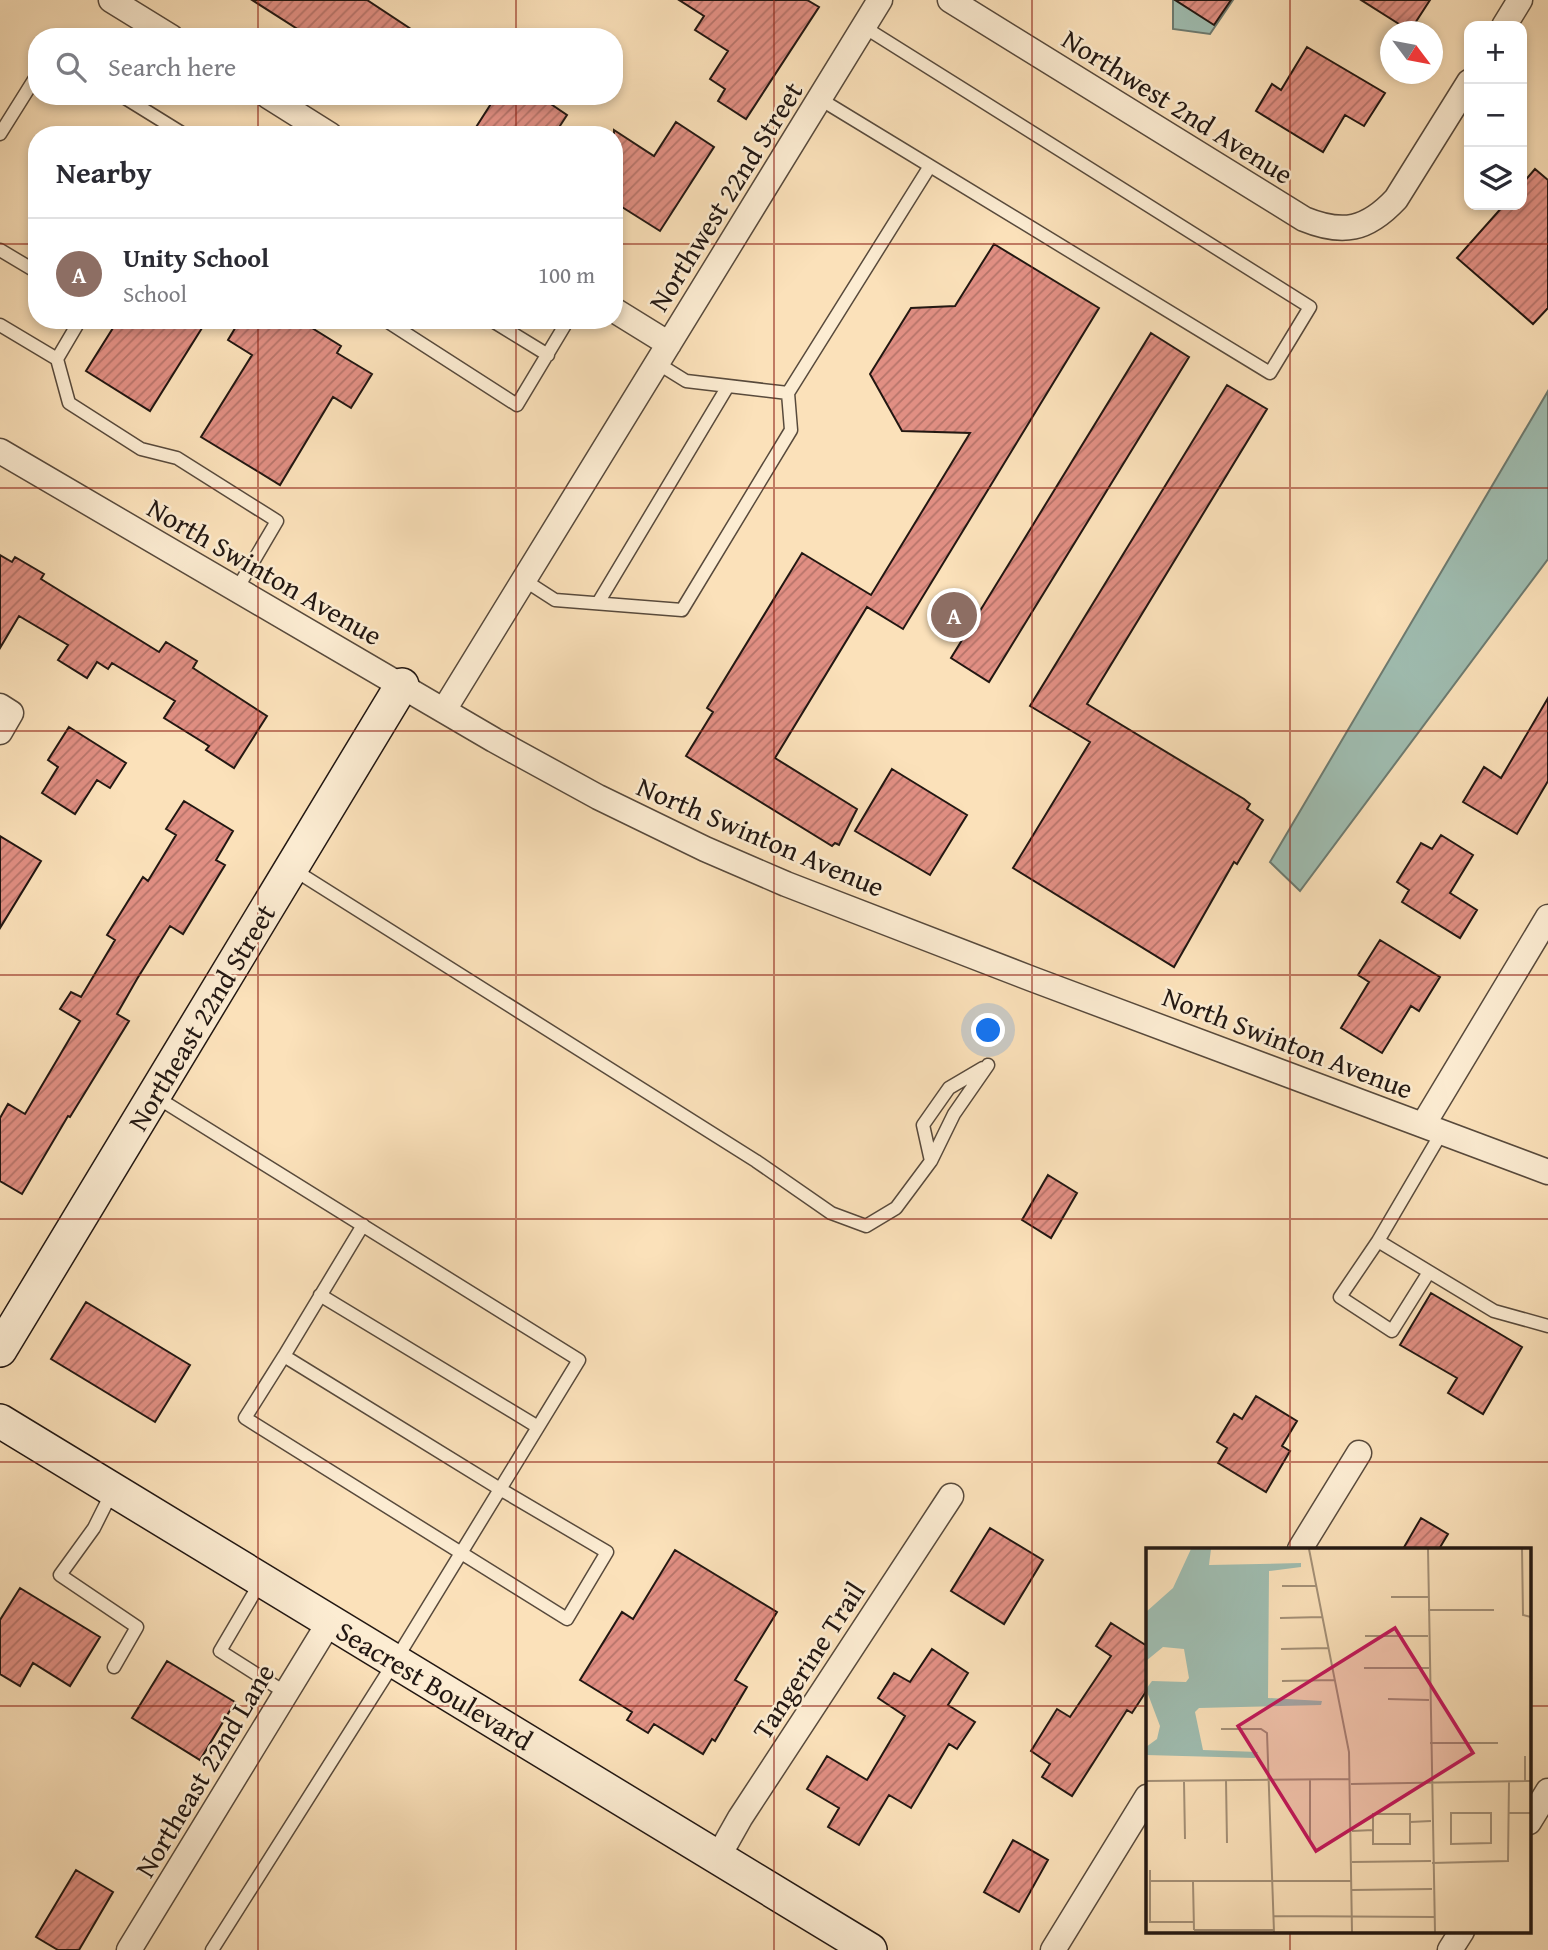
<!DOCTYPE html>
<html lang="en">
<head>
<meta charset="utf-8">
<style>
	body { margin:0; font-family:"Gentium Book Plus",serif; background:#f2f2f3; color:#2b2b33 }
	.controls { position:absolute; right:21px; top:21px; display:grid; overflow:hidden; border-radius:14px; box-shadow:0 4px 10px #0003 }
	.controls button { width:63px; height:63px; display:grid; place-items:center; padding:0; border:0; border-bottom:2px solid #e1e1e2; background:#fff; color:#2b2b33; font:35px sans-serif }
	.compass { position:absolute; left:1380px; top:21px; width:63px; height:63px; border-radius:50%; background:#fff; box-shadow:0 4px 10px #0003; rotate:122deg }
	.you { position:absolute; left:989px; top:1031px; width:24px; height:24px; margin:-18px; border:5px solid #fff; border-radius:50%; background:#1a73e8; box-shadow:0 0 0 10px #1a73e833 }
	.badge { display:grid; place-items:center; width:46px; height:46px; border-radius:50%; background:#1a73e8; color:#fff; font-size:23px; font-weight:700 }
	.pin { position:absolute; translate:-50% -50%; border:4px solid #fff; box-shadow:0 2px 7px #0006 }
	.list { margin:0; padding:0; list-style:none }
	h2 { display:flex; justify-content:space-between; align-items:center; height:91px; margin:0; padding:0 28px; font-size:30px }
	h2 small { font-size:23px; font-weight:400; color:#7c7c81 }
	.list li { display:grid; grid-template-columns:46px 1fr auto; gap:21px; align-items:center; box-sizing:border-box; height:112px; padding:0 28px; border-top:2px solid #e1e1e2 }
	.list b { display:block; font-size:26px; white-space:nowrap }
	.list p { margin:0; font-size:23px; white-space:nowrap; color:#7c7c81 }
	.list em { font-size:23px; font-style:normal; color:#7c7c81 }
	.icon { flex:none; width:38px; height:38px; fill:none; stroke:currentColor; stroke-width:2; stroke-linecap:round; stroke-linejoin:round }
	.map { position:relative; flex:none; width:1548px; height:1950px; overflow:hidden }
	.search { position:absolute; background:#fff; box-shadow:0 4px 10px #0003; left:28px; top:28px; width:595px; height:77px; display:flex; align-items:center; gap:18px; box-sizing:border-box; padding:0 24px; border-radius:28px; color:#7c7c81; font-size:26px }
	.panel { position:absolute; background:#fff; box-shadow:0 4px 10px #0003; left:28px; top:126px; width:595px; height:203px; border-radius:28px }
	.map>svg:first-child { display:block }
</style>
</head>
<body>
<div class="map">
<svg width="1548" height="1950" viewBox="0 0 1548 1950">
	<defs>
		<pattern id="building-hatch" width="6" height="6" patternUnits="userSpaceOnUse" patternTransform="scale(1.75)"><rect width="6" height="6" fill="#e18f83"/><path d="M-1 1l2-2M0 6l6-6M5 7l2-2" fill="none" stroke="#b6746a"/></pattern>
	</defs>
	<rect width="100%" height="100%" fill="#fbe1ba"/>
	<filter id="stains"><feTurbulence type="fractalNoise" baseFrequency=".00286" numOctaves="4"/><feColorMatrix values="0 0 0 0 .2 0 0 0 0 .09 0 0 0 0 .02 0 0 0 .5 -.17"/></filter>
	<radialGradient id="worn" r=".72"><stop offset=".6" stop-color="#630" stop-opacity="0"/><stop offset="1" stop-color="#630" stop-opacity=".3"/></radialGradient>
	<!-- water -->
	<path fill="#9fbdb1" stroke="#6d7b71" stroke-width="2" d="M 1173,0 L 1233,0 L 1210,34 L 1173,29 Z
		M 1548,391 L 1548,559 L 1300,891 L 1270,862 Z"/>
	<!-- building -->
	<path fill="url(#building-hatch)" stroke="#221712" stroke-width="2" d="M 252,0 L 367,0 L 423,37 L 310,37 Z
		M 679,0 L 807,0 L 819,7 L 746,119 L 718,101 L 725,89 L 710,79 L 728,51 L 695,30 L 704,16 Z
		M 1175,0 L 1231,0 L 1214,25 Z
		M 1361,0 L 1430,0 L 1410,31 Z
		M 1307,47 L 1385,93 L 1364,126 L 1345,115 L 1323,152 L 1256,111 L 1272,84 L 1281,90 Z
		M 496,96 L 539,96 L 567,115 L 554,135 L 471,135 Z
		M 676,122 L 714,147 L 660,231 L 614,202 L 614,130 L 654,156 Z
		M 1535,169 L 1548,180 L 1548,308 L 1533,324 L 1457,258 L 1504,205 L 1522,205 L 1522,184 Z
		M 994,244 L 1099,308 L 903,629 L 867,607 L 775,758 L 857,809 L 839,845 L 835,843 L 832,846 L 686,756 L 713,712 L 707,708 L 802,553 L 871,595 L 970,433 L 902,431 L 870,374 L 911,308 L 955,306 Z
		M 118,320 L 207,320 L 150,411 L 86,371 Z
		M 240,320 L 299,320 L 341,346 L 337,353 L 372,374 L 351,408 L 333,397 L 280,485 L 201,437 L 252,355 L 228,340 Z
		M 1151,333 L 1189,357 L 989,682 L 951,658 Z
		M 1227,385 L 1267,409 L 1087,704 L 1244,799 L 1250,804 L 1247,809 L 1263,820 L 1237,864 L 1234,862 L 1174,967 L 1013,868 L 1090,742 L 1030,706 Z
		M 0,555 L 12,562 L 15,557 L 44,574 L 41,579 L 159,652 L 166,642 L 197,661 L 193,668 L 267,716 L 234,768 L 206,750 L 209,746 L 164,718 L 175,701 L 112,663 L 108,669 L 97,662 L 87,678 L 58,660 L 68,645 L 19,616 L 0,648 Z
		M 1548,698 L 1548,781 L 1517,834 L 1463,802 L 1484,767 L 1501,778 Z
		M 69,727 L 126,763 L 110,788 L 97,780 L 75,814 L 42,793 L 58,767 L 48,760 Z
		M 892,769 L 967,815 L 930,875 L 855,831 Z
		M 184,801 L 233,831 L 216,860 L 225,865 L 183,934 L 170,926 L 137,979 L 117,1014 L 129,1021 L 70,1117 L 68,1116 L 22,1194 L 0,1181 L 0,1118 L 8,1104 L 25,1114 L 80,1021 L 60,1009 L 71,992 L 81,997 L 115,940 L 107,935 L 143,877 L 148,881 L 176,835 L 166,829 Z
		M 1441,835 L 1473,855 L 1450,893 L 1477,910 L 1460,938 L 1402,902 L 1409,890 L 1397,882 L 1421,843 L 1432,849 Z
		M 0,836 L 41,861 L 0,928 Z
		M 1380,940 L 1440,977 L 1419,1011 L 1411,1006 L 1382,1053 L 1341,1028 L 1369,982 L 1358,975 Z
		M 1048,1175 L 1077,1193 L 1051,1238 L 1022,1220 Z
		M 1431,1293 L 1522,1347 L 1483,1414 L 1448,1393 L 1457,1378 L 1400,1345 Z
		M 86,1302 L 190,1365 L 155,1422 L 51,1359 Z
		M 1256,1396 L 1297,1421 L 1282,1446 L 1290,1451 L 1266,1492 L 1218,1463 L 1227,1448 L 1217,1442 L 1234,1414 L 1242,1419 Z
		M 1421,1518 L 1448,1534 L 1439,1549 L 1403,1549 Z
		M 990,1528 L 1043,1560 L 1004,1624 L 951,1591 Z
		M 675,1550 L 777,1612 L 735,1680 L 747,1687 L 715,1741 L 712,1739 L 703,1754 L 654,1724 L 648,1733 L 627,1720 L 632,1712 L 580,1680 L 622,1612 L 633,1619 Z
		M 20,1588 L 100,1637 L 70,1686 L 33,1663 L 20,1686 L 0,1674 L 0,1620 Z
		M 1111,1623 L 1147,1646 L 1147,1690 L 1132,1713 L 1127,1710 L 1072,1796 L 1042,1777 L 1050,1764 L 1031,1751 L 1057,1709 L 1070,1717 L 1111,1656 L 1096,1646 Z
		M 932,1649 L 968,1673 L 948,1705 L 975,1722 L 957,1749 L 949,1744 L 911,1808 L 889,1795 L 859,1845 L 828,1827 L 839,1808 L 807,1789 L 827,1756 L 867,1780 L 905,1716 L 878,1698 L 894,1673 L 910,1682 Z
		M 167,1661 L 235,1702 L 200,1760 L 132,1718 Z
		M 1013,1840 L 1048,1860 L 1019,1912 L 984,1892 Z
		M 76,1870 L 113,1892 L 79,1950 L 58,1950 L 36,1937 Z"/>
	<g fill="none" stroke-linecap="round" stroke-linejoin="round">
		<defs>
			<path id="lane" d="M 122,96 L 185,135
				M 820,99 L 1270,373 L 1310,307 L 864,27
				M 0,134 L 37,75
				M 0,250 L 37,272
				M 80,320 L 57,359 L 69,403 L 141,449 L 177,458 L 277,521 L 237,589
				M 385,320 L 517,405 L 568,320
				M 491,320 L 548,355
				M 0,325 L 57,359
				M 657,363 L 686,381 L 788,393 L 930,166
				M 524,580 L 555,600 L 682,610 L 791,430 L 788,393
				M 598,603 L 728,386
				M 291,868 L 756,1161 L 831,1213 L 866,1226 L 896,1208 L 931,1161 L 954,1114 L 988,1065
				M 153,1095 L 579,1360 L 395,1661 L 212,1950
				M 1442,1132 L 1378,1241 L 1494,1311 L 1548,1326
				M 931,1161 L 923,1125 L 949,1088 L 983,1068
				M 1378,1241 L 1340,1297 L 1392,1331 L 1429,1272
				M 320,1295 L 538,1427
				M 284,1356 L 245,1418 L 567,1619 L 607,1552 L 500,1489 L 284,1356 L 363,1225
				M 113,1490 L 94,1528 L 60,1575 L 137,1627 L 114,1667
				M 260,1583 L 220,1651 L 286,1693"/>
			<path id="street" d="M 111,0 L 171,37
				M 950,0 L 1304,219 C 1343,235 1367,230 1396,199 L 1469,82
				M 1504,26 L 1520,0
				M 268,96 L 330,135
				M 614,310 L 669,344
				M 0,451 L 494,740 L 598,797 L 705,849 L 786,884 L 1032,979 L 1548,1172
				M 0,706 L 11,713 L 0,732
				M 444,710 L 880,0
				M 1423,1125 L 1548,917
				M 1300,1549 L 1359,1453
				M 1529,1822 L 1548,1791
				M 718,1857 L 740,1818 L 951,1496
				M 129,1950 L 330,1621
				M 1053,1950 L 1147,1797
				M 1450,1950 L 1462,1931"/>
			<path id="secondary" d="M 0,1350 L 402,685
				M 0,1421 L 870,1950"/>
		</defs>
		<!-- lane casing -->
		<use href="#lane" stroke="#584a3c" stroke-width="15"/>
		<!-- street casing -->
		<use href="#street" stroke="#584a3c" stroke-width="27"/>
		<!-- secondary casing -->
		<use href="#secondary" stroke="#221712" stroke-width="36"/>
		<!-- lane -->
		<use href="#lane" stroke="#fcecd2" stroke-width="12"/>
		<!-- street -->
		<use href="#street" stroke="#fcecd2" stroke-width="24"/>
		<!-- secondary -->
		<use href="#secondary" stroke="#fcecd2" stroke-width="33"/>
	</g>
	<!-- grid -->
	<path fill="none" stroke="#8f2418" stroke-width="2" stroke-opacity="0.55" d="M 258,0 L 258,37M 516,0 L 516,37M 774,0 L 774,1950M 1032,0 L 1032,1950M 1290,0 L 1290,1549M 258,96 L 258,135M 516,96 L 516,135M 0,244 L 37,244M 614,244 L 1548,244M 258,320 L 258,1950M 516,320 L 516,1950M 0,488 L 1548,488M 0,731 L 1548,731M 0,975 L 1548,975M 0,1219 L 1548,1219M 0,1462 L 1548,1462M 0,1706 L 1147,1706M 1529,1706 L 1548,1706M 1290,1931 L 1290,1950"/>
	<g text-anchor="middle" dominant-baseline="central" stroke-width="5" stroke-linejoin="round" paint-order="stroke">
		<!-- street labels -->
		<g font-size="28" fill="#221712" stroke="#fcecd2">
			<text transform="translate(1178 106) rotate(32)">Northwest 2nd Avenue</text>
			<text transform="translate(725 196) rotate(-58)">Northwest 22nd Street</text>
			<text transform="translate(265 571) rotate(30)">North Swinton Avenue</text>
			<text transform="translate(761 836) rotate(23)">North Swinton Avenue</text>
			<text transform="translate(201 1017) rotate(-59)">Northeast 22nd Street</text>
			<text transform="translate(1288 1042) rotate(21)">North Swinton Avenue</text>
			<text transform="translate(808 1660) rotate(-57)">Tangerine Trail</text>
			<text transform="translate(435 1685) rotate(31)">Seacrest Boulevard</text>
			<text transform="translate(204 1770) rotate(-59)">Northeast 22nd Lane</text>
		</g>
	</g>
	<!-- overview -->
	<g transform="translate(1146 1548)">
		<rect width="385" height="385" fill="#fbe1ba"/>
		<path d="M 45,1 L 65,1 L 63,17 L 155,15 L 155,19 L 123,23 L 122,150 L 176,153 L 175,157 L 53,160 L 49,164 L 57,202 L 112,204 L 109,210 L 0,207 L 0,199 L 11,191 L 14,178 L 0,141 L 6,133 L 40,134 L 43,130 L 38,101 L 17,99 L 0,113 L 0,64 L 27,40 Z" fill="#9fbdb1"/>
		<path fill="none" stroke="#a49077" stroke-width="2" d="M 163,1 L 203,204 L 206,384M 282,1 L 289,384M 376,1 L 377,67 L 385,69M 136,38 L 170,38M 245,49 L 282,49M 282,62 L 348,62M 134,70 L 176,69M 219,88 L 282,88M 135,101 L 182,100M 218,120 L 283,120M 136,133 L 189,132M 242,151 L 283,152M 75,181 L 115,181 L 121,185 L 128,384M 284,195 L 352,195M 379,208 L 379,233M 80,232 L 81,295M 164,232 L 164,295M 0,233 L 204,231M 38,234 L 39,291M 205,236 L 385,233M 305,265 L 345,265 L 345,295 L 305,296 ZM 363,265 L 385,265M 227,266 L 264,266 L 264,296 L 227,296 ZM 264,274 L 285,273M 206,283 L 227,282M 206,314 L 285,313M 286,315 L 362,313 L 363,234M 4,322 L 4,374 L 48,374M 4,333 L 206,333M 47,334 L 48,382M 206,342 L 286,341M 128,368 L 288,369M 48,382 L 128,382"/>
		<path fill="#c2185b" fill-opacity="0.15" stroke="#c2185b" stroke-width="3.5" d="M 249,80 L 327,205 L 170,303 L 92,178 Z"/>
		<rect width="385" height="385" fill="none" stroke="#221712" stroke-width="3.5"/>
	</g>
	<rect width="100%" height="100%" filter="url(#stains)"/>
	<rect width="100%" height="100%" fill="url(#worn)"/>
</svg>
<div class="controls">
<button>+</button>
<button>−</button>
<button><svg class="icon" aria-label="layers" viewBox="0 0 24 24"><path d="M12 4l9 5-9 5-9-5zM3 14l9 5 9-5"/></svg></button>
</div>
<svg class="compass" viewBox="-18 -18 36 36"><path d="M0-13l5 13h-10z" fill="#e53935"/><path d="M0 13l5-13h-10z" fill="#7c7c81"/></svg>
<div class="you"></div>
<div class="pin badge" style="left:954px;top:615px;background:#8d6e63">A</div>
<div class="search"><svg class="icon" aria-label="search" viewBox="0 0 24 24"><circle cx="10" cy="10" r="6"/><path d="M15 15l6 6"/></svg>Search here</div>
<section class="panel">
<h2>Nearby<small></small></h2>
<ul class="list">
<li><span class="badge" style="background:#8d6e63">A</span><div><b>Unity School</b><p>School</p></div><em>100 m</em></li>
</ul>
</section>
</div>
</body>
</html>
